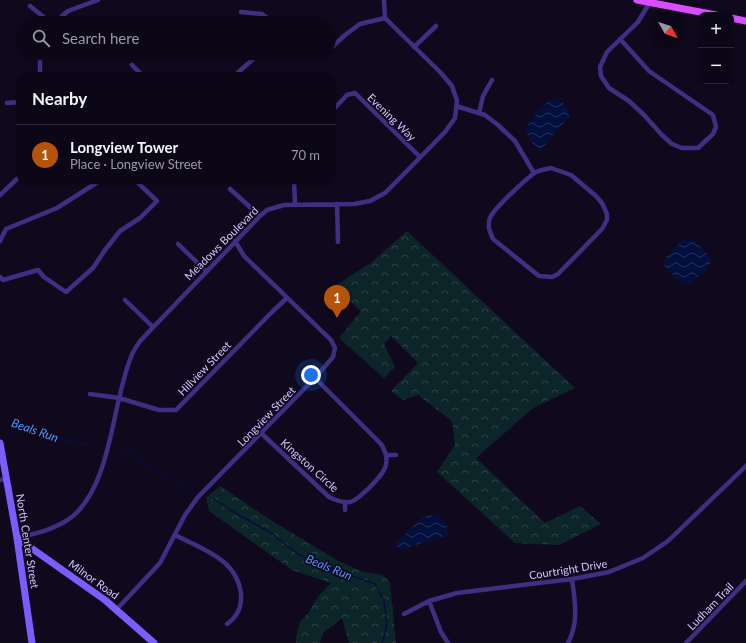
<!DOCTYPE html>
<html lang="en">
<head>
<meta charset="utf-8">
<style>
	body { margin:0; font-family:Lato,sans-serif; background:#1a1523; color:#f1f3f6 }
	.controls { position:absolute; right:12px; top:12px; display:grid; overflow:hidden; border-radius:8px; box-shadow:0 1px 3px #0004 }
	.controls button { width:36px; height:36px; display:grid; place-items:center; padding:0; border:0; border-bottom:1px solid #2c2835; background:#0c0716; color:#f1f3f6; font:20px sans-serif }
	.compass { position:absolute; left:650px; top:12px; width:36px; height:36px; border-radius:50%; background:#0c0716; box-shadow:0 1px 3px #0004; rotate:130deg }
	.you { position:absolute; left:311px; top:375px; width:14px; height:14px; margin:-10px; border:3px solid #fff; border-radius:50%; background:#1a73e8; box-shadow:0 0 0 6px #1a73e833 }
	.badge { display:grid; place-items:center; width:26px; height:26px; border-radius:50%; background:#b45309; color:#fff; font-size:13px; font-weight:700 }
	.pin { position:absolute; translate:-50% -33px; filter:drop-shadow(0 1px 2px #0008) }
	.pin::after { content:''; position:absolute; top:21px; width:14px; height:12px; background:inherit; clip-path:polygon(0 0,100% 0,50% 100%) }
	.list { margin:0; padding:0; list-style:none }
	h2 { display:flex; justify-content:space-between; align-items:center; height:52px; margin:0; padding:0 16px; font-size:17px }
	h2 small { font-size:13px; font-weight:400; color:#9a99a1 }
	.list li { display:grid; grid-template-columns:26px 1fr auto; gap:12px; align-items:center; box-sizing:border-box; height:60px; padding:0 16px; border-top:1px solid #2c2835 }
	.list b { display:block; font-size:15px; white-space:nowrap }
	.list p { margin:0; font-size:13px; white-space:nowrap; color:#9a99a1 }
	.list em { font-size:13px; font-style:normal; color:#9a99a1 }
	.icon { flex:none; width:22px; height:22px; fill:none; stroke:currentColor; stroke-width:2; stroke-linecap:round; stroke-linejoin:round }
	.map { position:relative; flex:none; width:746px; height:643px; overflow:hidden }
	.search { position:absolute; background:#0c0716; box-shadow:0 1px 3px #0004; left:16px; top:16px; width:320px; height:44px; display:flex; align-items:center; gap:10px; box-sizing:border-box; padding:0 14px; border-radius:22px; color:#9a99a1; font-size:15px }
	.panel { position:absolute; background:#0c0716; box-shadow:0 1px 3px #0004; left:16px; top:72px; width:320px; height:112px; border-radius:12px }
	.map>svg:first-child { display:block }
</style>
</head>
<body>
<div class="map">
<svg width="746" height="643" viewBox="0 0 746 643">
	<defs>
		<pattern id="forest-crowns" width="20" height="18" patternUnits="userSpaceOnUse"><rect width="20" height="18" fill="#0c2528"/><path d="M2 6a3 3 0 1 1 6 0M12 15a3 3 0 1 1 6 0" fill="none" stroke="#2e4348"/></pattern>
		<pattern id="water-waves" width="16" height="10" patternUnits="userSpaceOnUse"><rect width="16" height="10" fill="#03103d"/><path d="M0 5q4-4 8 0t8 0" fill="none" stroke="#27315a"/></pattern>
	</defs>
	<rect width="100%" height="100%" fill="#10091e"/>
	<!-- forest -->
	<path fill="url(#forest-crowns)" d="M 407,231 L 575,388 L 533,408 L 476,458 L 545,523 L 580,506 L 601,524 L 559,545 L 515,543 L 437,472 L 455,445 L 452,421 L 418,395 L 403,400 L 391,391 L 418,363 L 391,336 L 384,344 L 395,367 L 384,378 L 339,338 L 361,311 L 333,287 L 372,262 Z
		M 220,486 L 272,521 L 342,563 L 364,572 L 383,575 L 390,583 L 396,643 L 349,643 L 342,618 L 323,633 L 320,643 L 296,643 L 296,637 L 300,622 L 309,612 L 317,598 L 331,583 L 292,570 L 209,511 L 206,498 Z"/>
	<!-- water -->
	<path fill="url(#water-waves)" d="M 552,99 C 561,98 570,108 569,117 L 547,142 L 541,151 C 534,148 530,138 525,132 C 527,122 544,104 552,99 Z
		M 687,238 C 696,239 707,253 711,261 C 708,270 696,280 687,285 C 682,284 678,280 674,276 C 671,273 665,269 664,264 C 663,257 681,241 687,238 Z
		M 432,515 L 440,517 L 448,527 L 447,535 L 400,550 L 395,544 L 423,517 Z"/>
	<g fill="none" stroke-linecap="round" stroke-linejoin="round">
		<!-- stream -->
		<path stroke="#03103d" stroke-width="1.5" d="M 7,420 L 18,423 L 48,438 L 88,444
			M 120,449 C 135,454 140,460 152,468 C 165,477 179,484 194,490
			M 213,498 L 230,510 L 271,533 L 298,554 L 320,565 L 375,584 L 384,601 L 387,624 L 382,643"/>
		<!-- minor -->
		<path stroke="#3f2f82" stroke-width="4.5" d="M 30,6 L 51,23
			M 241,12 L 262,14 L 274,23
			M 54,23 L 68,11 L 98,0
			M 620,39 L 649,71 L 713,115 L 716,127 L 713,134 L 698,148 L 682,148 L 672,144 L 662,135 L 644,115 L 629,101 L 609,88 L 601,76 L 600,67 L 607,52 L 638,22 L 650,2
			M 414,47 L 436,26
			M 329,49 L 331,48 L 345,35 L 360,24 L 385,18
			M 132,65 L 143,76
			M 40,76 L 40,53
			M 234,76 L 260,53
			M 7,103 L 20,102
			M 456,106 L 485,115 L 498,125 L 515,141 L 534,173
			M 332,111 L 347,95 L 355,93 L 420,157
			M 479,113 L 483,96 L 492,80
			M 551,168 L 571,175 L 596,196 L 602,203 L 607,214 L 607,220 L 602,229 L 558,274 L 552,277 L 539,276 L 493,239 C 490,232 487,226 490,218 C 493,209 527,178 536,172 C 541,170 546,169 551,168 Z
			M 294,180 L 295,204
			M 230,189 L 260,216
			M 0,195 L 20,176
			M 337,204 L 338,242
			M 0,241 L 6,229 L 57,208 L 101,180
			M 178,244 L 206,271
			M 0,277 L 3,280 L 38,270 L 44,277 L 66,292 L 93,268 L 105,250 L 120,231 L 140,218 L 157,201 L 135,180
			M 125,300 L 153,327
			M 90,394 L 119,398 L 159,410 L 176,410 L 273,311 L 287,298
			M 261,433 L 329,497 C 335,500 343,503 350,502 C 357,500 362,494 368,489 C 382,475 394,464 381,444 L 315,378
			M 387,455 L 396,455
			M 0,480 L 7,479
			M 345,510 L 345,502
			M 175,535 C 202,549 237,559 241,594 C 242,607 237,617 227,624
			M 17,538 C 37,533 57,529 73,516 C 112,483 112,403 131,357 C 133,351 137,346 140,341 L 260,216 L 267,210 L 284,205 L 354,204 L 370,201 L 385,193 L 397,181 L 445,132 L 455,118 L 457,101 L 452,86 L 441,73 L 385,18 L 384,0
			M 429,601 L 441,632 L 448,643
			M 117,609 L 160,563 L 185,515 L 198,497 L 315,378 L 333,357 L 335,348 L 331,340 L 244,256 L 235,241
			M 404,614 L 429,601 L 457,593 L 572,579 L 609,572 L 643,558 L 668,541 L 746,466
			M 568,643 C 579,623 575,601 572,579
			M 686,643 L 746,581"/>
		<!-- secondary -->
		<path stroke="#7a5dff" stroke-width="7" d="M 0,443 L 17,538 L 32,643
			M 17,538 L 105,600 L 154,643"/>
		<!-- primary -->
		<path stroke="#d84dff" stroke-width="7" d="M 637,0 L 716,15
			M 731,18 L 746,21"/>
	</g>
	<g text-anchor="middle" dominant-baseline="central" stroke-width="3.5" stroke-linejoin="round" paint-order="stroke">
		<!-- street labels -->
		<g font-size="11" fill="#d5c6ff" stroke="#10091e">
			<text transform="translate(392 117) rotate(44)">Evening Way</text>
			<text transform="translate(221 243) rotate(-45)">Meadows Boulevard</text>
			<text transform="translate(204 368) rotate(-46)">Hillview Street</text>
			<text transform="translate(266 416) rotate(-46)">Longview Street</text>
			<text transform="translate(310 465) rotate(42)">Kingston Circle</text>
			<text transform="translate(28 541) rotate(81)">North Center Street</text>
			<text transform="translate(568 569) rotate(-9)">Courtright Drive</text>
			<text transform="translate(94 579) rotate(36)">Milnor Road</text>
			<text transform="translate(710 606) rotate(-46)">Ludham Trail</text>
		</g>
		<!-- water labels -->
		<g font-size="12" font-style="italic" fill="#5496ff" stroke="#10091e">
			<text transform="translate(35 430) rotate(19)">Beals Run</text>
			<text transform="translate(329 567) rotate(22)">Beals Run</text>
		</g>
	</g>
</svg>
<div class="controls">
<button>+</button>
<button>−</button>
</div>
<svg class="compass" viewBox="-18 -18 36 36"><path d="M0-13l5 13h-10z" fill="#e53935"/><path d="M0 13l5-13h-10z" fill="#9a99a1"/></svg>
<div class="you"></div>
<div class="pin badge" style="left:337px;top:318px">1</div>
<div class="search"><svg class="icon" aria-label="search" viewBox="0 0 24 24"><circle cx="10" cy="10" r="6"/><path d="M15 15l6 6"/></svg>Search here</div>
<section class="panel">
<h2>Nearby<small></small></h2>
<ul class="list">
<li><span class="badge">1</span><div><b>Longview Tower</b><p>Place · Longview Street</p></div><em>70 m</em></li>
</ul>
</section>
</div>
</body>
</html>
